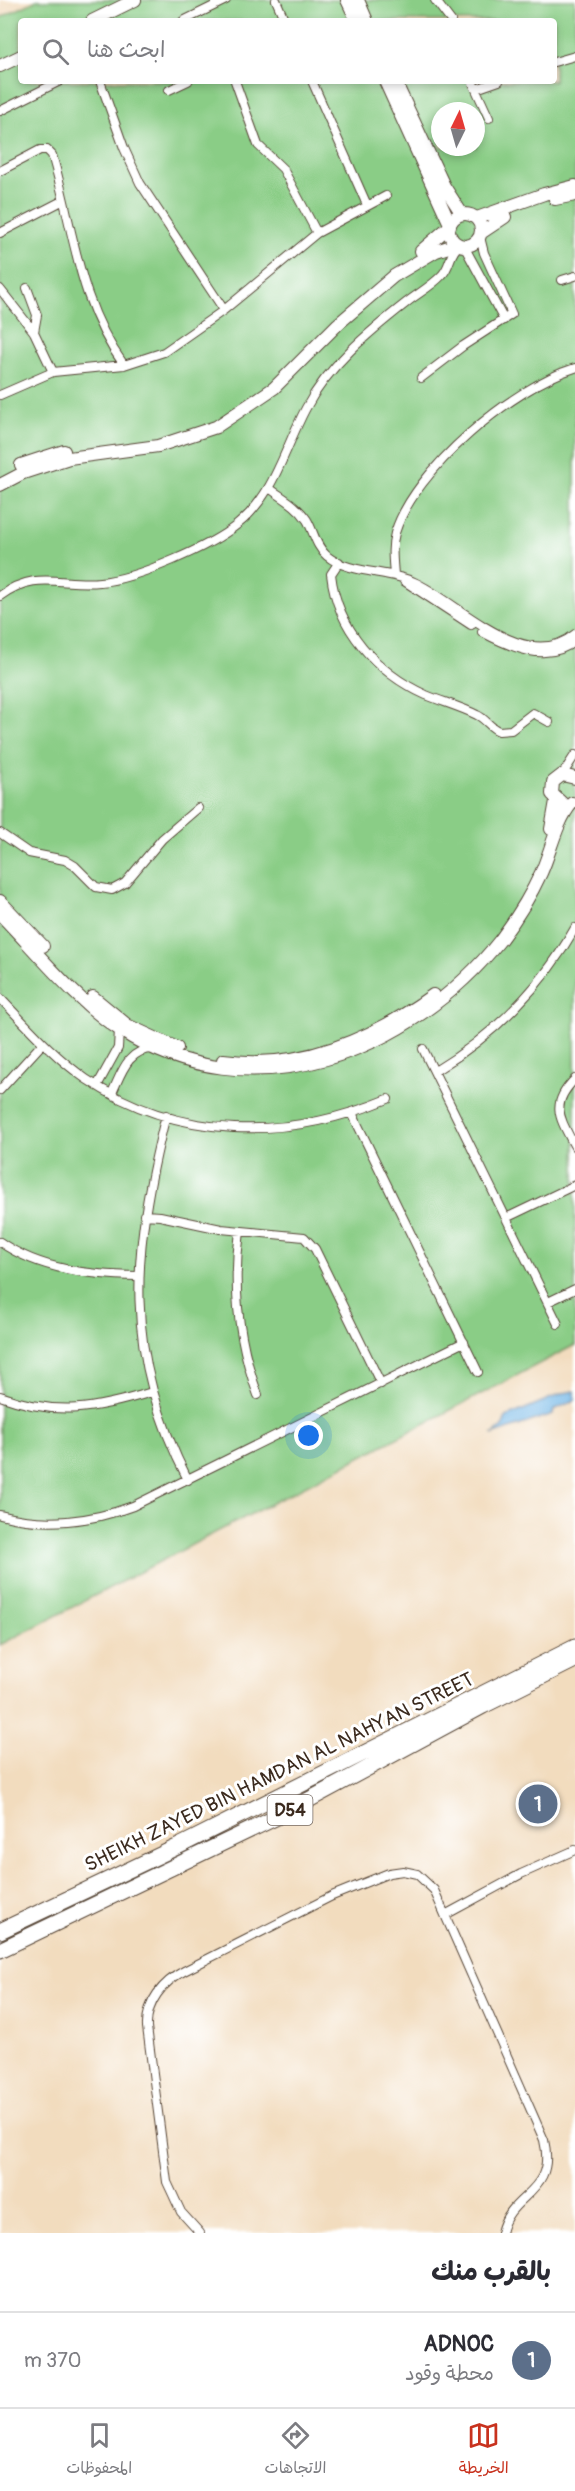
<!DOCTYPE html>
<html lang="ar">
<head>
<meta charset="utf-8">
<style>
	body { margin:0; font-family:Pangolin,"Playpen Sans Arabic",sans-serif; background:#f7f7f7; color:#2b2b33; direction:rtl }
	.compass { position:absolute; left:431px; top:102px; width:54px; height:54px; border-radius:50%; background:#fff; box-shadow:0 3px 9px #0003; rotate:5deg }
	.you { position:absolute; left:309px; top:1436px; width:21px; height:21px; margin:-15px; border:4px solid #fff; border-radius:50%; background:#1a73e8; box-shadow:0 0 0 9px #1a73e833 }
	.badge { display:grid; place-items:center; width:39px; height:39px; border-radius:50%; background:#c8321e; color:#fff; font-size:20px; font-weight:700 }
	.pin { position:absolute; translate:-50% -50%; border:3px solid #fff; box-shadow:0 2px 6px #0006 }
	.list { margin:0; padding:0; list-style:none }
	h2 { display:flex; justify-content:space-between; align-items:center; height:78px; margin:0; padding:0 24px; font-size:26px }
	h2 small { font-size:20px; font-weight:400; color:#7c7c81 }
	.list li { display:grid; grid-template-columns:39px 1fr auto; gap:18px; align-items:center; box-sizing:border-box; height:96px; padding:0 24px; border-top:2px solid #e1e1e2 }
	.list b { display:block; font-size:22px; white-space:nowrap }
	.list p { margin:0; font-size:20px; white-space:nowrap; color:#7c7c81 }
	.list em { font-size:20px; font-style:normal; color:#7c7c81 }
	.icon { flex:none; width:33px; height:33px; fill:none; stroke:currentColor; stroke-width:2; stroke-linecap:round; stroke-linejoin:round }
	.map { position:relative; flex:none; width:575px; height:2233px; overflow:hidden; direction:ltr }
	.search { position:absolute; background:#fff; box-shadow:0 3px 9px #0003; left:18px; right:18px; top:18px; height:66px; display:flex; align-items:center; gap:15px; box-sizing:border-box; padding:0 21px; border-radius:6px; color:#7c7c81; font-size:22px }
	.sheet { height:174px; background:#fff }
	nav { display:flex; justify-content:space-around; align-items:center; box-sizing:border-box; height:84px; border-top:2px solid #e1e1e2; background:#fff; font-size:16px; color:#7c7c81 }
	nav a { display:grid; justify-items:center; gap:3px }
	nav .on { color:#c8321e }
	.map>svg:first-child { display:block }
</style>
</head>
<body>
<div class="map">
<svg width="575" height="2233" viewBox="0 0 575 2233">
	<rect width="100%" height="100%" fill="#fff"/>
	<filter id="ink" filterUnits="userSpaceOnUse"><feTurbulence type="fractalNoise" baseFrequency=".0167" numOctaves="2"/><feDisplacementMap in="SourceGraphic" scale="12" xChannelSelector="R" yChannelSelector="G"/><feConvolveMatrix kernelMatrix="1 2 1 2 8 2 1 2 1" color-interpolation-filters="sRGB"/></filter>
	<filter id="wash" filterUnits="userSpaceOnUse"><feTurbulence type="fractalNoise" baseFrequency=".008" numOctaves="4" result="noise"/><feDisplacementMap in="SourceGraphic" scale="24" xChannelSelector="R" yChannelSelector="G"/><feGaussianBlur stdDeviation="1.35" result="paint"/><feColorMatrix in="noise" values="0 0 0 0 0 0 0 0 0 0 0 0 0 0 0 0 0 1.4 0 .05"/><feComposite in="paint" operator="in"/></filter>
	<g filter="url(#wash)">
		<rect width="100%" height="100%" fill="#f2dcbe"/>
		<!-- green -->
		<path fill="#8acd86" stroke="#627c52" stroke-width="1.5" fill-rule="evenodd" d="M 37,0 L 575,0 L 575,1345 L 0,1645 L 0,18 ZM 21,21 L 554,21 L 554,81 L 21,81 ZM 440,111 L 476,111 L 476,147 L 440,147 Z"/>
		<!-- water -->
		<path fill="#6fb5e6" stroke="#557082" stroke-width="1.5" d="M 575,1391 L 575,1400 L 554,1410 L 553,1414 L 492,1435 L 502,1427 L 506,1417 L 563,1393 Z"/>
	</g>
	<g filter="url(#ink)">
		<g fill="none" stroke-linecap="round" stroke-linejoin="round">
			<defs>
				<path id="street" d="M 276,0 L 285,21
					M 435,0 L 451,21
					M 183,21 L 226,0
					M 554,62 L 575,56
					M 100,81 L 124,148 L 140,183 L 224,310
					M 235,81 L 258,145 L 283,169 L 317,233
					M 312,81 L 367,205
					M 472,81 L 489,118
					M 476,89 L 499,81
					M 169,90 L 188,81
					M 0,111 L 60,81
					M 0,171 L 40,150 L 47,150 L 52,155 C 74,228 77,301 124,365
					M 0,233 L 62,201
					M 464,246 L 504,320
					M 562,280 L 575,276
					M 27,288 L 37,315 L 34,332
					M 0,289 L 34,332 L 53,372
					M 421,378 L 463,346 L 512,314 L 484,253 L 480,237
					M 0,395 L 53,372 L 124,365 L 164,352 L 224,310 L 317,233 L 386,196
					M 269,488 C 283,498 298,506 307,520 C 314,532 316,547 327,556 C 349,574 388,570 414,582 C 459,602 525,676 575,634
					M 339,562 L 331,574 C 337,629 377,673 426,695 C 443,702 461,707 477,715 C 486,719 490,728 499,731 L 511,730 L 533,713 L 549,722
					M 394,575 C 393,561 391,547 395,533 C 414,470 513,387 575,368
					M 404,581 L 471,625
					M 0,596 C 36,569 61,586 100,582 C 136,579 210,547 238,524 C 275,494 284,449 306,408 C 328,366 369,332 406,303 C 417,294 432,286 442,275 C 451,266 449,252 460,245
					M 482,632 C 510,647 547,664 575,641
					M 562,775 L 575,755
					M 0,833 L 29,853 L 65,860 L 75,866 L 96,887 L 112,890 L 125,883 L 162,839 L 198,808
					M 0,998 C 27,1026 54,1057 86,1079 C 179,1141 287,1141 388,1099
					M 423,1049 L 558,1324
					M 435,1071 C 493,1036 542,987 575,928
					M 575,1079 C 549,1105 560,1118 575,1147
					M 97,1086 L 118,1048 L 119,1030
					M 0,1090 L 43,1043
					M 112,1093 C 121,1074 128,1048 154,1049
					M 352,1113 L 478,1372
					M 166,1115 C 132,1250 122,1352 188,1480
					M 144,1215 L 160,1216 L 221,1229 L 304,1237 L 315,1249 L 381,1384
					M 508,1217 L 575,1185
					M 240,1231 C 232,1288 238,1341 258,1395
					M 0,1242 C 40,1270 90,1275 138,1276
					M 548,1302 L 575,1289
					M 0,1396 C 57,1417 96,1409 152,1392
					M 0,1515 C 44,1527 91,1522 133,1506 L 464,1342
					M 445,1915 L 521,1874 L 575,1850
					M 200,2233 L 181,2212 L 167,2182 L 147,2027 C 146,2002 163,1982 184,1971 L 332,1896 L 389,1873 L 403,1871 L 417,1874 L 434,1890 L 544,2140 C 557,2195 510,2191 501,2233"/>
				<path id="secondary" d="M 347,0 L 357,21
					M 358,0 L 367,21
					M 92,21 L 135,0
					M 0,66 L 21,56
					M 385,81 L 450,224
					M 395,81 L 444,186 L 462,214
					M 555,199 L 575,195
					M449 230a16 16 0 1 1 32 0a16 16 0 1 1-32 0Z
					M 477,218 L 544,194 L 575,186
					M 481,233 L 505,217
					M 421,251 L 450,226
					M 21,465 L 64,451
					M 0,485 L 23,473 L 69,458 L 158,446 L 216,427 L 274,388 L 338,324 L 394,276 L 436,251 L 458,244
					M 563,804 L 552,794 L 553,782 L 562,775 L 575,778
					M 551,829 L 556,801
					M 0,901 L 43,946
					M 0,914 C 36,951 78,1003 120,1030 C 251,1115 411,1053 501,939 C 516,919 530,897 541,873 C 551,851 556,822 572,803
					M 93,997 L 127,1025 L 177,1048
					M 223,1060 C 298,1071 373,1039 433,995"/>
				<path id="highway" d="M 0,1931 L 179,1846 L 575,1647
					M 0,1950 L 277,1817 L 483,1706 L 575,1660"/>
			</defs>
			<!-- street casing -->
			<use href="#street" stroke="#564536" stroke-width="10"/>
			<!-- secondary casing -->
			<use href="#secondary" stroke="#564536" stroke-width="14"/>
			<!-- highway casing -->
			<use href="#highway" stroke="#564536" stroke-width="17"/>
			<!-- street -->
			<use href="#street" stroke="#fff" stroke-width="8"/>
			<!-- secondary -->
			<use href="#secondary" stroke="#fff" stroke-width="12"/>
			<!-- highway -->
			<use href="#highway" stroke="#fff" stroke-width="15"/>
		</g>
	</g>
	<g text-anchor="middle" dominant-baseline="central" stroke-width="6" stroke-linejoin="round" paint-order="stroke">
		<!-- shield labels -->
		<rect fill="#fff" stroke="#766a62" stroke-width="1.5" x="267.5" y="1795" width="45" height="30" rx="4.5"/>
		<g font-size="18" font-weight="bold" fill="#3b2a1e">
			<text x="290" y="1810">D54</text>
		</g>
		<!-- street labels -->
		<g font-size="20" fill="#3b2a1e" stroke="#fff">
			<text transform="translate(279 1772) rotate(-26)">SHEIKH ZAYED BIN HAMDAN AL NAHYAN STREET</text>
		</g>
	</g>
</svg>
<svg class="compass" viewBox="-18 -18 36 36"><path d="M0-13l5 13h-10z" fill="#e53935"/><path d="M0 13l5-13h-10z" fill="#7c7c81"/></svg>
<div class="you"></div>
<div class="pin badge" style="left:538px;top:1804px;background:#5c6f8a">1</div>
<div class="search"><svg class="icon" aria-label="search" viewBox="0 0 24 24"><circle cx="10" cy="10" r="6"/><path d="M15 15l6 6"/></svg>ابحث هنا</div>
</div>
<section class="sheet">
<h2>بالقرب منك<small></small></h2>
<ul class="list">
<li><span class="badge" style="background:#5c6f8a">1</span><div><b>ADNOC</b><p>محطة وقود</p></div><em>370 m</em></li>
</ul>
</section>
<nav>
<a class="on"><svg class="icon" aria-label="map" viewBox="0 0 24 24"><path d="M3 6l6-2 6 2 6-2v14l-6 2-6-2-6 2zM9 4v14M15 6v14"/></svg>الخريطة</a>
<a><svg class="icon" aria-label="directions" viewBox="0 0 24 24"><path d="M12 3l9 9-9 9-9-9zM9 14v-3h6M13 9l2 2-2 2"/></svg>الاتجاهات</a>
<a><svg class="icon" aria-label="saved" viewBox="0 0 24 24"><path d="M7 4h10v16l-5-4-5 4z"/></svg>المحفوظات</a>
</nav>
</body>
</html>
